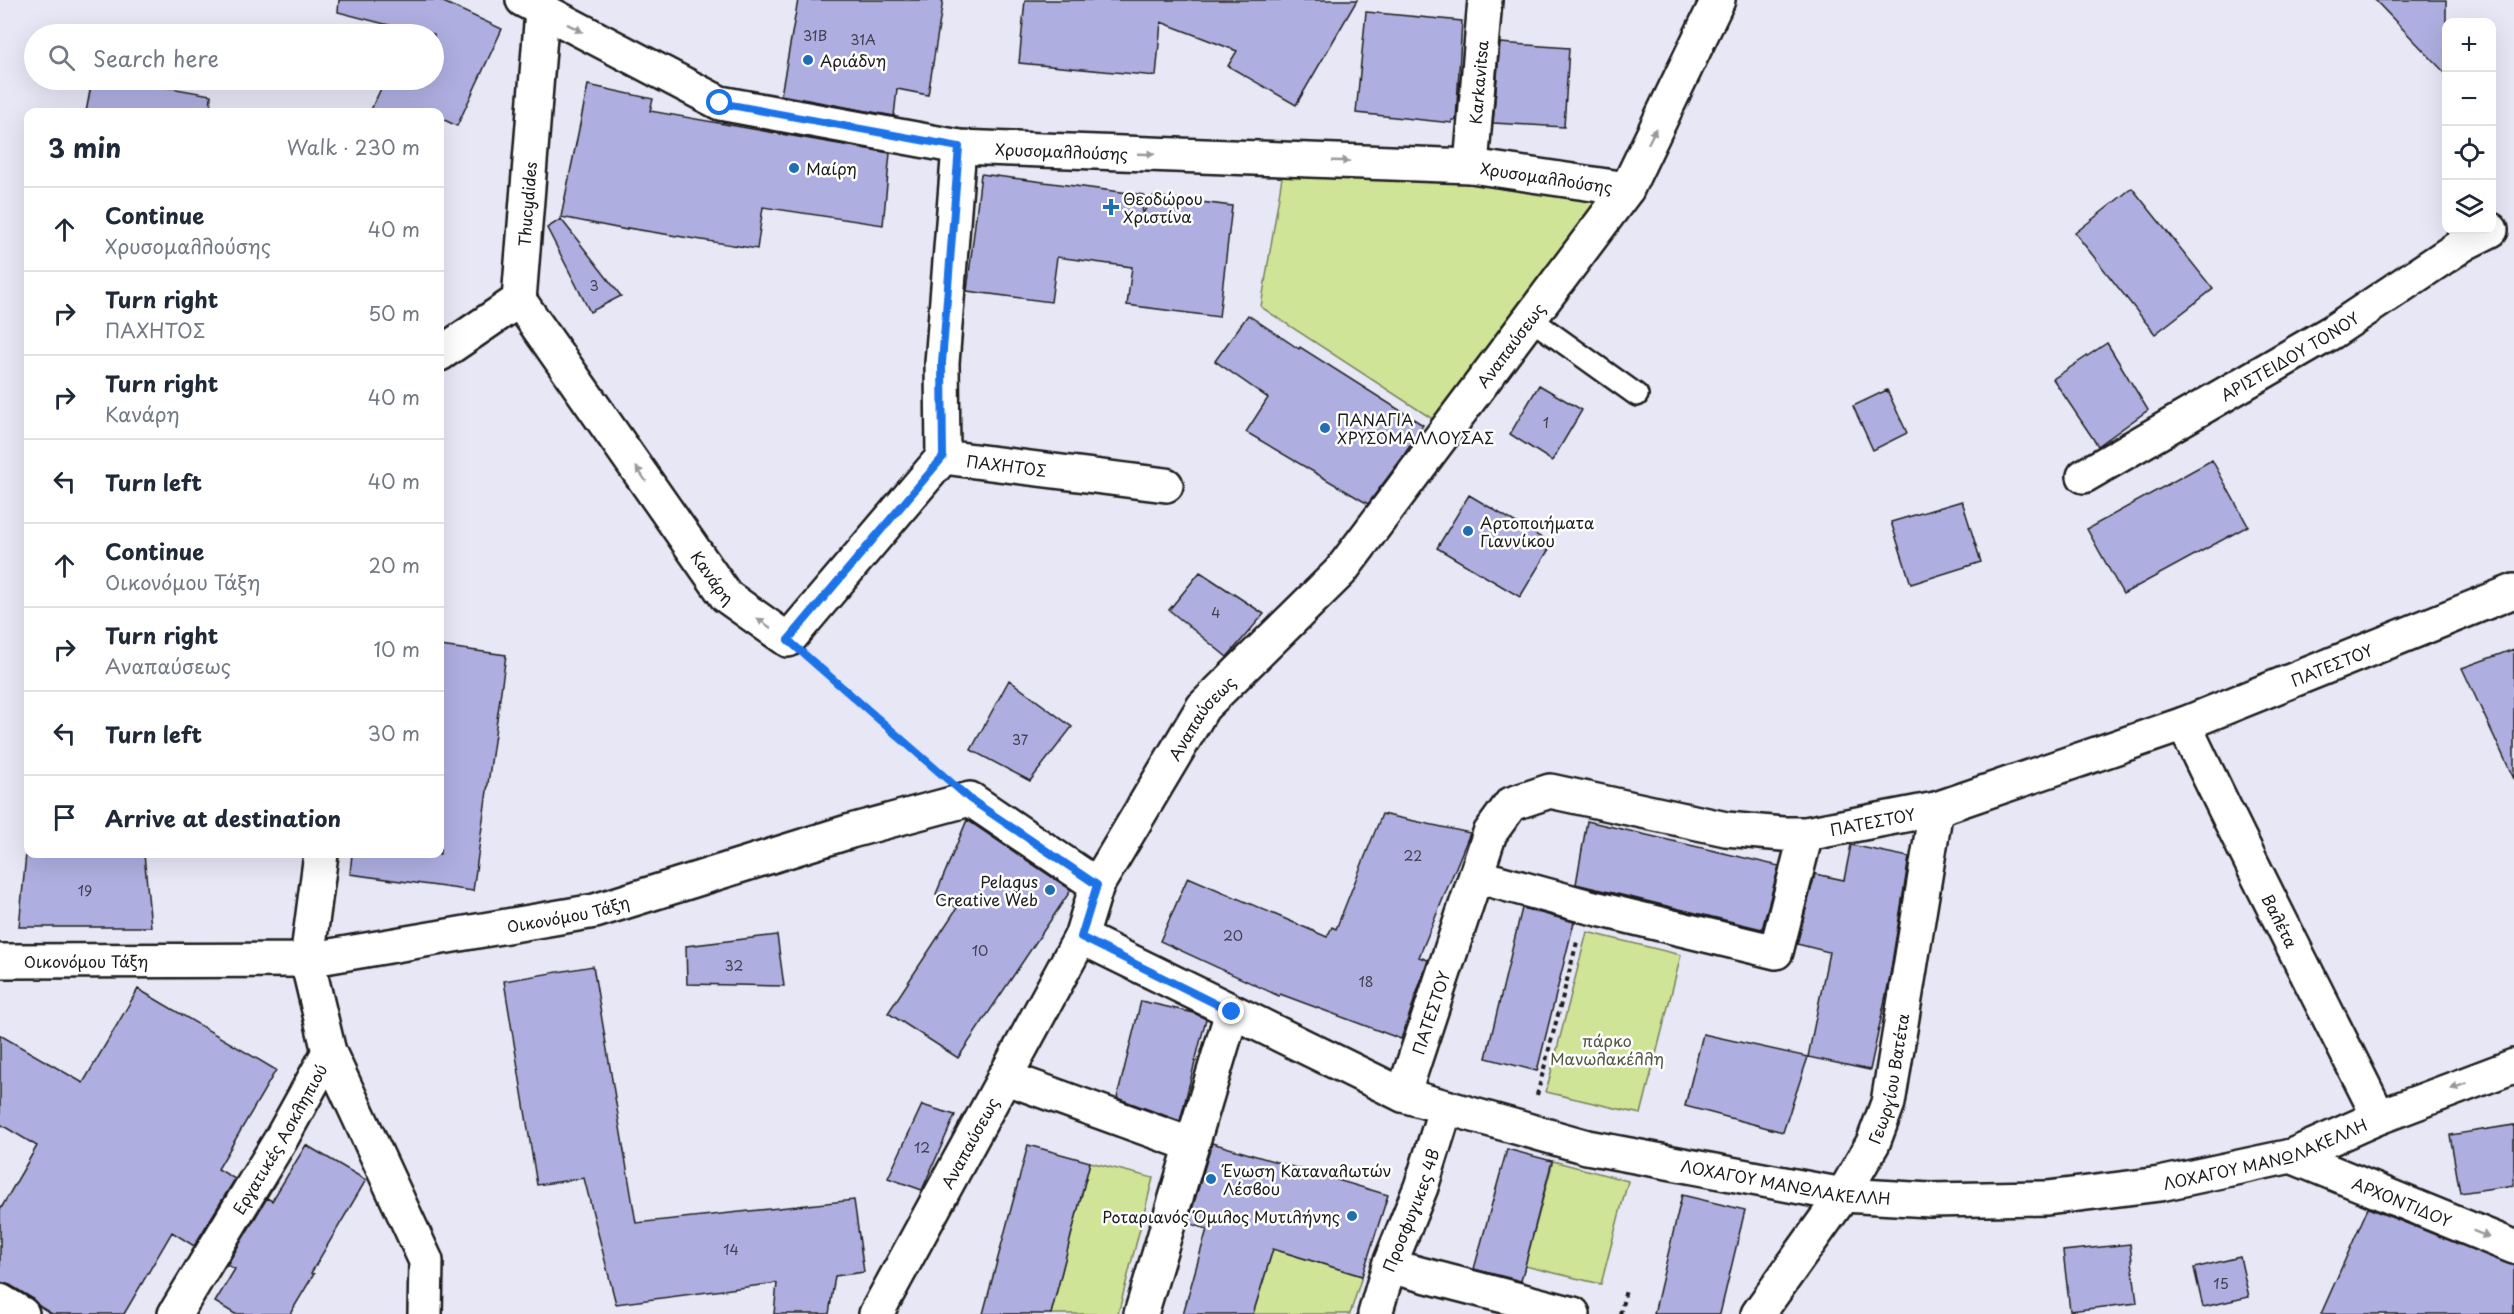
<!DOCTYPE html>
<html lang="en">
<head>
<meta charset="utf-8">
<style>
	body { margin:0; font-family:"Playpen Sans",sans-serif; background:#f2f2f3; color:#1f2937 }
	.controls { position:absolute; right:18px; top:18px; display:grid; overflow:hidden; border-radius:12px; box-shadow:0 6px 24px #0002 }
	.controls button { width:54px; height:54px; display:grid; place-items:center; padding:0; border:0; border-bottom:2px solid #e0e1e3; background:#fff; color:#1f2937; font:30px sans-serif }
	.stop { position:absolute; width:18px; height:18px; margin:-14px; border:4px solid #1a73e8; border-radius:50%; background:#fff }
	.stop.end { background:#1a73e8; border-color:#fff; box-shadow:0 2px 6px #0008 }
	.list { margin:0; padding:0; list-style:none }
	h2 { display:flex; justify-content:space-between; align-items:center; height:78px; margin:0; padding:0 24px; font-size:26px }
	h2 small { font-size:20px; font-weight:400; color:#747a83 }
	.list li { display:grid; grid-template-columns:39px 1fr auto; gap:18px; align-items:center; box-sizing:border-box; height:84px; padding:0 24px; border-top:2px solid #e0e1e3 }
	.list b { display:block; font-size:22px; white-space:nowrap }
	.list p { margin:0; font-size:20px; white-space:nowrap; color:#747a83 }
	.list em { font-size:20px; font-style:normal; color:#747a83 }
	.icon { flex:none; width:33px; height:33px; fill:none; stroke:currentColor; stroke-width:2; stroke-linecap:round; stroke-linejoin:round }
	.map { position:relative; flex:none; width:2514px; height:1314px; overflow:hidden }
	.search { position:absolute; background:#fff; box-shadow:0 6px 24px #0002; left:24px; top:24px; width:420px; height:66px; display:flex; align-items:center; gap:15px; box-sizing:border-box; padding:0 21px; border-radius:33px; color:#747a83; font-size:22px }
	.panel { position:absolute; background:#fff; box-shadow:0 6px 24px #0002; left:24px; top:108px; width:420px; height:750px; border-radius:12px }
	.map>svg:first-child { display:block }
</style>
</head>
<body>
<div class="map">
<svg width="2514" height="1314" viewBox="0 0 2514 1314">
	<rect width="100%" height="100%" fill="#e7e7f6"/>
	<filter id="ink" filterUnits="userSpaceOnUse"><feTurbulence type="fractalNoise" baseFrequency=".0167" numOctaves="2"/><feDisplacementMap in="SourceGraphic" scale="12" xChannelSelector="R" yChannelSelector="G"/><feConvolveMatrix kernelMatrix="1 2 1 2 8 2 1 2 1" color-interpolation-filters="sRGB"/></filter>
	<g filter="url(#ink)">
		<!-- green -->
		<path fill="#d0e498" stroke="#76805a" stroke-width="1.5" d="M 1284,165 L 1471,181 L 1606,201 L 1434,420 L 1261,307 Z
			M 1587,932 L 1681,955 L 1641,1114 L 1546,1092 Z
			M 1553,1161 L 1628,1181 L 1601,1284 L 1525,1266 Z
			M 1090,1162 L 1153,1178 L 1118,1314 L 1051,1314 Z
			M 1273,1249 L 1362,1276 L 1350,1314 L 1253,1314 Z"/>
		<!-- building -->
		<path fill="#aeafe0" stroke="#1c1c1c" stroke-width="1.5" d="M 339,0 L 439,0 L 502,29 L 457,126 L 440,118 L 440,112 L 370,112 L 385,80 L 434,80 L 434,34 L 406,34 L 408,30 L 338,12 Z
			M 798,0 L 943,0 L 928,95 L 897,89 L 894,116 L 781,95 Z
			M 1025,0 L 1357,0 L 1296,105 L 1228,66 L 1237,51 L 1161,22 L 1156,76 L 1019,63 Z
			M 2375,0 L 2446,0 L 2446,74 Z
			M 1366,12 L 1462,21 L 1456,120 L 1452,120 L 1452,123 L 1356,113 Z
			M 1500,43 L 1569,48 L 1564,127 L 1493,123 Z
			M 92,80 L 125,80 L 211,95 L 210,112 L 86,112 Z
			M 588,85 L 653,99 L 650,111 L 890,153 L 883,225 L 763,207 L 757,249 L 627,228 L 627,230 L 561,217 Z
			M 981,174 L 1144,195 L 1142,215 L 1153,196 L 1232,206 L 1219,317 L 1127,305 L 1132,267 L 1057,257 L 1051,302 L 967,291 Z
			M 2132,188 L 2213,289 L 2155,334 L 2075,233 Z
			M 561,219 L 621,296 L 590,312 L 547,228 Z
			M 1248,315 L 1299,349 L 1300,347 L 1423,425 L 1402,458 L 1368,504 L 1246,432 L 1268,398 L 1215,361 Z
			M 2107,343 L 2148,410 L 2098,446 L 2053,379 Z
			M 1539,385 L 1582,410 L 1552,461 L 1510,434 Z
			M 1887,390 L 1907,433 L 1873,450 L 1853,406 Z
			M 2212,460 L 2248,526 L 2123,594 L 2087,529 Z
			M 1469,495 L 1552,544 L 1520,597 L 1437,548 Z
			M 1962,501 L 1981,562 L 1911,584 L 1891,522 Z
			M 1200,572 L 1264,614 L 1227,657 L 1169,610 Z
			M 440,646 L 506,655 L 473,891 L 350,874 L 352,854 L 440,854 Z
			M 2514,649 L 2514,779 L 2462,668 Z
			M 1009,680 L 1072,727 L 1030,781 L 971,750 Z
			M 1382,814 L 1470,833 L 1419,957 L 1428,960 L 1401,1039 L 1280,994 L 1279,996 L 1160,941 L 1188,877 L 1327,937 L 1332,927 L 1336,929 Z
			M 967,820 L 1071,890 L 958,1058 L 888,1013 L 957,908 L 936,894 Z
			M 1587,821 L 1779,866 L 1762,929 L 1576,884 Z
			M 1851,845 L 1909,857 L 1889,981 L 1870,1070 L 1808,1057 L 1829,952 L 1797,944 L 1815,874 L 1844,880 Z
			M 26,854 L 144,854 L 151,927 L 19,927 Z
			M 1522,908 L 1574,922 L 1537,1071 L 1486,1058 Z
			M 777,935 L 784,986 L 687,984 L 686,946 Z
			M 593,966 L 636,1223 L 854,1200 L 864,1272 L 835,1276 L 829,1314 L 774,1314 L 777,1283 L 616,1304 L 584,1178 L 537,1185 L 504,981 Z
			M 138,989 L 276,1070 L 218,1169 L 235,1179 L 194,1246 L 172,1232 L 124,1314 L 52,1314 L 39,1306 L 32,1298 L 10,1285 L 0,1282 L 0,1210 L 37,1146 L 0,1124 L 0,1035 L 83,1083 Z
			M 1141,1001 L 1194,1013 L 1206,1019 L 1180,1121 L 1117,1098 Z
			M 1703,1034 L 1808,1057 L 1783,1132 L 1685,1106 Z
			M 922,1105 L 955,1115 L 922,1190 L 888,1178 Z
			M 2514,1125 L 2514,1185 L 2460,1193 L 2450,1135 Z
			M 1212,1143 L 1388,1195 L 1362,1276 L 1273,1249 L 1253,1314 L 1183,1314 L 1207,1229 L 1188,1223 Z
			M 306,1145 L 366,1180 L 311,1273 L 314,1274 L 290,1314 L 235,1314 L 215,1302 L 235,1269 L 227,1265 L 267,1198 L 272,1201 Z
			M 1028,1145 L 1090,1162 L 1051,1314 L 983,1314 Z
			M 1507,1149 L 1552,1161 L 1521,1281 L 1474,1269 Z
			M 1682,1195 L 1745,1210 L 1720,1314 L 1654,1314 Z
			M 2368,1208 L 2514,1266 L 2514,1314 L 2321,1314 Z
			M 2130,1244 L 2137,1303 L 2070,1311 L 2063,1251 Z
			M 2240,1257 L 2249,1297 L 2203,1307 L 2194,1268 Z"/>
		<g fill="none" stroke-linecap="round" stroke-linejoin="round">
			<defs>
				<path id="service" d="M 1528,317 L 1637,395"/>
				<g id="minor">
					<path id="s1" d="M 523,0 L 720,103 L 959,147 L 1471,166 L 1627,189"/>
					<path id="s2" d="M 1471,166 L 1485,0"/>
					<path id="s3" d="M 519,300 L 726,596 L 788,640 L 943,457"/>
					<path id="s4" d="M 440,354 L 519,300 L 542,11 L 538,0"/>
					<path d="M 943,457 L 942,363 L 959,147"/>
					<path id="s5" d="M 943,457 L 1166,485"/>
					<path id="s6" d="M 2084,476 L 2332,332 L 2465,243 L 2491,230"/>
					<path id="s7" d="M 2184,724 C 2246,856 2314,986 2379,1117"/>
					<path d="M 321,854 L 307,960 L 329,1052"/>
					<path d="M 1476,876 L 1586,906 L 1776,952 L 1806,834"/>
					<path id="s8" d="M 1081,937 L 1403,1095 L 1587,1147 L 1843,1195 L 1930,1200 L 2047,1198 L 2160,1184 L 2291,1156 L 2379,1117 L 2514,1066"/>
					<path id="s9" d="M 0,961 L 307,960 L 595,911 L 851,831 L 970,799 L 1097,885"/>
					<path d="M 1004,1077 L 1192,1145"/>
					<path id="s10" d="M 1403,1095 L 1490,833 L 1511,804 L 1550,791 L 1726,829 L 1783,834 L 1806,834 L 1936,809 L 2184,724 L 2514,591"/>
					<path id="s11" d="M 2291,1156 L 2514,1247"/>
					<path d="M 1389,1266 L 1573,1314"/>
					<path d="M 0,1301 L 22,1314"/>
					<path id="s12" d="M 175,1314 L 281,1139 L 329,1052 L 426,1261 L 425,1314"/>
					<path id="s13" d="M 876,1314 L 1081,937 L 1097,885 L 1203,707 L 1340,572 L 1627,189 L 1718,0"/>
					<path d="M 1141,1314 L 1232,1012"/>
					<path id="s14" d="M 1375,1314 L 1389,1266 L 1421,1187 L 1446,1107"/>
					<path id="s15" d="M 1758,1314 L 1843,1195 L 1873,1143 L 1888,1103 L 1936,809"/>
				</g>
			</defs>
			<!-- service casing -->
			<use href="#service" stroke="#1c1c1c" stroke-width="26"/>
			<!-- minor casing -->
			<use href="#minor" stroke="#1c1c1c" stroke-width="38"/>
			<!-- path -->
			<path stroke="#1c1c1c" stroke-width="4" stroke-dasharray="4.5 4.5" stroke-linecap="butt" d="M 816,664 L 934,768
				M 1537,1095 L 1577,942
				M 1620,1314 L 1626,1290"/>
			<!-- service -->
			<use href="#service" stroke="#fff" stroke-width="21"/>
			<!-- minor -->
			<use href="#minor" stroke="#fff" stroke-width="33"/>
		</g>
		<!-- one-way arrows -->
		<defs><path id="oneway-solid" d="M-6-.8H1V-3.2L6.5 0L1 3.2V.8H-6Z" transform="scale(1.5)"/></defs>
		<g fill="#999">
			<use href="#oneway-solid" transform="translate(575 28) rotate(27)"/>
			<use href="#oneway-solid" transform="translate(1652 136) rotate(-64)"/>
			<use href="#oneway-solid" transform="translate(1146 154) rotate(2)"/>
			<use href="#oneway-solid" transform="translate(1341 161) rotate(2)"/>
			<use href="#oneway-solid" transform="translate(641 474) rotate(-125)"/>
			<use href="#oneway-solid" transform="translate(764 623) rotate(-145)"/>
			<use href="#oneway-solid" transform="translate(2459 1086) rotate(159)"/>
			<use href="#oneway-solid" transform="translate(2481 1234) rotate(22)"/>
		</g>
	</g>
	<g fill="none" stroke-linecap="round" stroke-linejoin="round" filter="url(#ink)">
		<!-- route -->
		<path stroke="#1a73e8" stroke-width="8" d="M 720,103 L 959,147 L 942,363 L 943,457 L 788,640 L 970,799 L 1097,885 L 1081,937 L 1232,1012"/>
	</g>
	<!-- markers -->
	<g fill="#1f6fb2" stroke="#fff" stroke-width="2">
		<circle cx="808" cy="60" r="6"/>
		<circle cx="794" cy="168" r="6"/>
		<path d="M1108 198h6v6h6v6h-6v6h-6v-6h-6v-6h6z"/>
		<circle cx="1325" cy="428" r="6"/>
		<circle cx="1468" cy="531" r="6"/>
		<circle cx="1050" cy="890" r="6"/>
		<circle cx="1211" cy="1179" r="6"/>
		<circle cx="1352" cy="1216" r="6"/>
	</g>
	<g text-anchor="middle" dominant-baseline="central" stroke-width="5" stroke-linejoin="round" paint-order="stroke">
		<!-- number labels -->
		<g font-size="14" fill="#40414d">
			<text x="815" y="35">31Β</text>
			<text x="863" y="39">31Α</text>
			<text x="594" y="285">3</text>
			<text x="1546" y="422">1</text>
			<text x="1216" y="612">4</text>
			<text x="1020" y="739">37</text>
			<text x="1413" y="855">22</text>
			<text x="85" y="890">19</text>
			<text x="1233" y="935">20</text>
			<text x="980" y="950">10</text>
			<text x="734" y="965">32</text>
			<text x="1366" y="981">18</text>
			<text x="922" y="1147">12</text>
			<text x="731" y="1249">14</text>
			<text x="2221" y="1283">15</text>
		</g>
		<!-- poi labels -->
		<g font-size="16" fill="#1c1c1c" stroke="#fff" text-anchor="start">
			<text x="820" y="60">Αριάδνη</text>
			<text x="806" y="168">Μαίρη</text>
			<text x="1123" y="198">Θεοδώρου<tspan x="1123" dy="18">Χριστίνα</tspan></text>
			<text x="1337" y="419">ΠΑΝΑΓΙΑ<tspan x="1337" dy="18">ΧΡΥΣΟΜΑΛΛΟΥΣΑΣ</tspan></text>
			<text x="1480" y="522">Αρτοποιήματα<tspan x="1480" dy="18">Γιαννίκου</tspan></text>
			<text x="1038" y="881" text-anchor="end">Pelagus<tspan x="1038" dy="18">Creative Web</tspan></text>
			<text x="1223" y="1170">Ένωση Καταναλωτών<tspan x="1223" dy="18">Λέσβου</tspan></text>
			<text x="1340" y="1216" text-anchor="end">Ροταριανός Όμιλος Μυτιλήνης</text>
		</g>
		<!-- street labels -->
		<g font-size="16" fill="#1c1c1c" stroke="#fff">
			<text stroke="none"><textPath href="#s2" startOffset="84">Karkavitsa</textPath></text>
			<text stroke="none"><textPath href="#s1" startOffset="568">Χρυσομαλλούσης</textPath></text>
			<text stroke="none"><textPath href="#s1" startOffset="1054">Χρυσομαλλούσης</textPath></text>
			<text stroke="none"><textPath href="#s4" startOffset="192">Thucydides</textPath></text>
			<text stroke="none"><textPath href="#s13" startOffset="1167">Αναπαύσεως</textPath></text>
			<text stroke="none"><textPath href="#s6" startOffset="238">ΑΡΙΣΤΕΙΔΟΥ ΤΟΝΟΥ</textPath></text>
			<text stroke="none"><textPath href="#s5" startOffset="64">ΠΑΧΗΤΟΣ</textPath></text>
			<text stroke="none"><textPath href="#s3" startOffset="338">Κανάρη</textPath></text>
			<text stroke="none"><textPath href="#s10" startOffset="1167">ΠΑΤΕΣΤΟΥ</textPath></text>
			<text stroke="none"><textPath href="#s13" startOffset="681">Αναπαύσεως</textPath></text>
			<text stroke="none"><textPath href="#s10" startOffset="681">ΠΑΤΕΣΤΟΥ</textPath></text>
			<text stroke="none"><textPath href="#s9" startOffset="572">Οικονόμου Τάξη</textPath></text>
			<text stroke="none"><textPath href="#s7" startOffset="219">Βαλέτα</textPath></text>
			<text stroke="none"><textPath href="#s9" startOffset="86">Οικονόμου Τάξη</textPath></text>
			<text stroke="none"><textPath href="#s10" startOffset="87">ΠΑΤΕΣΤΟΥ</textPath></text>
			<text stroke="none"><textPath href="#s15" startOffset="273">Γεωργίου Βατέτα</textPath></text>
			<text stroke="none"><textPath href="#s12" startOffset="204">Εργατικές Ασκληπιού</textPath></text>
			<text stroke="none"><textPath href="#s13" startOffset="195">Αναπαύσεως</textPath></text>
			<text stroke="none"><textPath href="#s8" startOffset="1238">ΛΟΧΑΓΟΥ ΜΑΝΩΛΑΚΕΛΛΗ</textPath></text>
			<text stroke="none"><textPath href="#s8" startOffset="752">ΛΟΧΑΓΟΥ ΜΑΝΩΛΑΚΕΛΛΗ</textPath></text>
			<text stroke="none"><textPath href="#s11" startOffset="120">ΑΡΧΟΝΤΙΔΟΥ</textPath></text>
			<text stroke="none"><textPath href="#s14" startOffset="110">Προσφυγικες 4Β</textPath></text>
		</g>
		<!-- park labels -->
		<g font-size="16" fill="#525841" stroke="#fff">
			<text x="1607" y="1040">πάρκο<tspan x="1607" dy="18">Μανωλακέλλη</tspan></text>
		</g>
	</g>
</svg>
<div class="controls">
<button>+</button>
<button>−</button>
<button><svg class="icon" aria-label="locate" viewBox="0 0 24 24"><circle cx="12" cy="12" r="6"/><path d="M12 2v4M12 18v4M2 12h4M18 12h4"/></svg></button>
<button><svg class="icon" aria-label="layers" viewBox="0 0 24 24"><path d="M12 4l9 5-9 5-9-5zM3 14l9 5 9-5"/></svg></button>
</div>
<div class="stop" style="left:720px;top:103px"></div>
<div class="stop end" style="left:1232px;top:1012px"></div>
<div class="search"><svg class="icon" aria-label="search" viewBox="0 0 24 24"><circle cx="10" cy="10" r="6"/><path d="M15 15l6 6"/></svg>Search here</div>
<section class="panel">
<h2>3 min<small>Walk · 230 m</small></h2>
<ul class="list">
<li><svg class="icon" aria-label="ahead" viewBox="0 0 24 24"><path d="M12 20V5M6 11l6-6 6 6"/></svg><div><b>Continue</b><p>Χρυσομαλλούσης</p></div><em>40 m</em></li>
<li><svg class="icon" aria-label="right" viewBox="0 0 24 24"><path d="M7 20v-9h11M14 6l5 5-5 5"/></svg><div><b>Turn right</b><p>ΠΑΧΗΤΟΣ</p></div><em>50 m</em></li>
<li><svg class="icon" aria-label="right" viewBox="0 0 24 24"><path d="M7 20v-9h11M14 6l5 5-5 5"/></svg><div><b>Turn right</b><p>Κανάρη</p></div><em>40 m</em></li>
<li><svg class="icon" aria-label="left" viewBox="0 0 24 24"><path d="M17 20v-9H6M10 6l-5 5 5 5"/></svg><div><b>Turn left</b></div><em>40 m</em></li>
<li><svg class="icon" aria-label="ahead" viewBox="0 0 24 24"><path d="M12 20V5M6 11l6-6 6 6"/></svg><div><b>Continue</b><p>Οικονόμου Τάξη</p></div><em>20 m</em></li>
<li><svg class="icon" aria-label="right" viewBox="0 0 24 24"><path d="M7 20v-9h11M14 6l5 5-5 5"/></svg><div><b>Turn right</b><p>Αναπαύσεως</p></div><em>10 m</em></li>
<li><svg class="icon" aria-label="left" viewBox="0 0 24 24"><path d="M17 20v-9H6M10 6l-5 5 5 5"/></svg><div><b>Turn left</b></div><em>30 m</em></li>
<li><svg class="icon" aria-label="arrive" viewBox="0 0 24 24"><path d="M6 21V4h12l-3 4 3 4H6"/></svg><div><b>Arrive at destination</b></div></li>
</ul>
</section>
</div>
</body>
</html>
